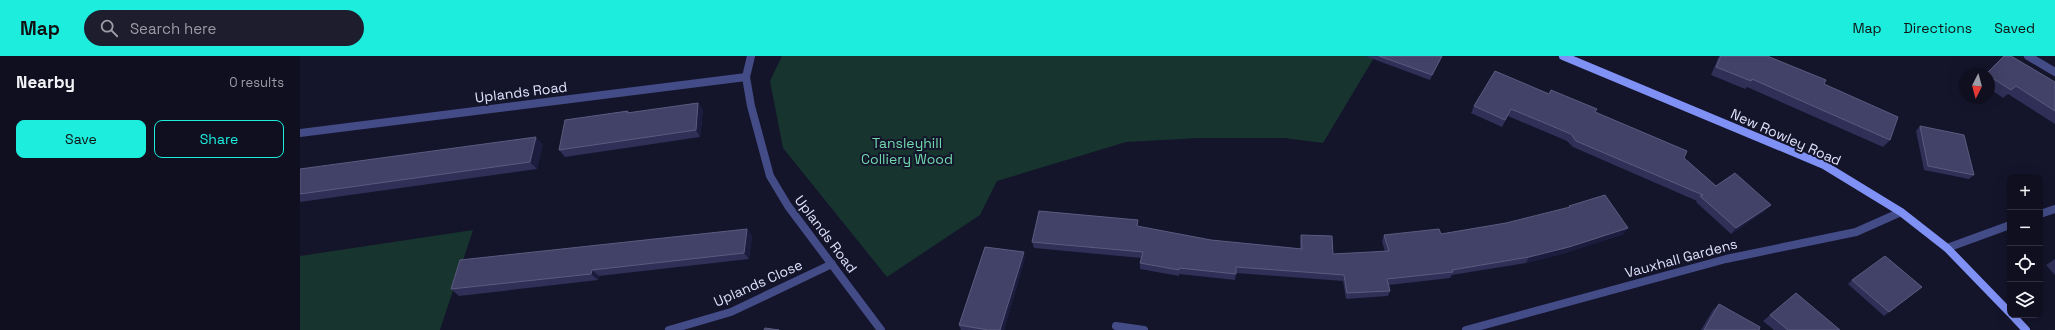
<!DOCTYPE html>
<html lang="en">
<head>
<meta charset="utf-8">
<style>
	body { margin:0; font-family:"Space Grotesk",sans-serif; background:#1d1d2d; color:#f1f3f6 }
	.controls { position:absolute; right:12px; bottom:12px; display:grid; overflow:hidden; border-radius:8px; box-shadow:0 4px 16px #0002 }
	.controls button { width:36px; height:36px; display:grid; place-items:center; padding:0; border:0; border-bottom:1px solid #2f2f3e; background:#0f0f20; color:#f1f3f6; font:20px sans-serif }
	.compass { position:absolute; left:1659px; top:12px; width:36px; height:36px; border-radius:50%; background:#0f0f20; box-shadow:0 4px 16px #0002; rotate:186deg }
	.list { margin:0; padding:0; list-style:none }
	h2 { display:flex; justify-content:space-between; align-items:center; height:52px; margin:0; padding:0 16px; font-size:17px }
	h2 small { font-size:13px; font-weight:400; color:#9b9ca5 }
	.actions { display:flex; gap:8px; padding:12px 16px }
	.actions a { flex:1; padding:9px 0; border:1px solid #1ceddd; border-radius:8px; text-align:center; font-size:14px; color:#1ceddd }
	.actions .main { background:#1ceddd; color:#111 }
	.icon { flex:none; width:22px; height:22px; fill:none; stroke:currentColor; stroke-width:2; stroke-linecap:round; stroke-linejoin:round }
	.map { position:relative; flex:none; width:1755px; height:274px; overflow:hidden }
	header { display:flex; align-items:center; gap:24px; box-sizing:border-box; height:56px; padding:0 20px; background:#1ceddd; color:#111 }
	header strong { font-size:19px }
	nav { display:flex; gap:22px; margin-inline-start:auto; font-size:14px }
	.search { width:280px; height:36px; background:#1d1d2d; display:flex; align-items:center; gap:10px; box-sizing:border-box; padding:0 14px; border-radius:22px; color:#9b9ca5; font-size:15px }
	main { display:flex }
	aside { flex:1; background:#0f0f20 }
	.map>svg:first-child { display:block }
</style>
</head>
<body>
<header>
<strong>Map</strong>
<div class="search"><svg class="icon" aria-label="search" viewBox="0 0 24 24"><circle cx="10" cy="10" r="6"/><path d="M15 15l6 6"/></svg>Search here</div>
<nav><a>Map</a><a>Directions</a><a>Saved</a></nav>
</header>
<main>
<aside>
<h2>Nearby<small>0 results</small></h2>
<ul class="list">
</ul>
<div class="actions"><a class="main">Save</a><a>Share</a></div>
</aside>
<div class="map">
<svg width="1755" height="274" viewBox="0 0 1755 274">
	<rect width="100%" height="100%" fill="#14142b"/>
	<!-- green -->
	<path fill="#17352e" d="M 482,0 L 1075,0 L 1023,87 L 984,82 L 899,82 L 826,86 L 697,125 L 680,159 L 587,221 L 483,92 L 470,25 Z
		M 173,174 L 140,274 L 0,274 L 0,200 Z"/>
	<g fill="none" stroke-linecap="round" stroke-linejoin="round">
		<!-- street -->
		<path stroke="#434c86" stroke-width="8" d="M 451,0 L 446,21 L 451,50 L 470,120 L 488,150 L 581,274
			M 1728,0 L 1755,16
			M 0,77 L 446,21
			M 1740,158 L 1755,153
			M 1647,192 L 1710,169
			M 816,270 L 844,274
			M 369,274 L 431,256 L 532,208
			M 1166,274 L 1426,203 L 1556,176 L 1601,156"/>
		<!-- secondary -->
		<path stroke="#7f91f5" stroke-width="8" d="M 1263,0 L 1524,109 L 1601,156 L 1647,192 L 1710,257
			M 1712,259 L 1726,274"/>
	</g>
	<!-- wall -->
	<path fill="#2f2f57" d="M 1065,0 L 1142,0 L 1130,24 Z
		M 1419,0 L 1467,0 L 1524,28 L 1590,84 L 1583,91 L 1447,31 L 1445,33 L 1411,19 Z
		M 1689,18 L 1755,26 L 1755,68 L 1708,38 L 1703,42 L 1689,32 Z
		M 398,47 L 403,54 L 400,81 L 265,101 L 259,94 L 329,57 Z
		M 1174,50 L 1295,56 L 1384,102 L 1416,130 L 1465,155 L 1431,178 L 1396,146 L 1397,145 L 1273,91 L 1267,85 L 1208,60 L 1202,71 L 1171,57 Z
		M 1620,70 L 1674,119 L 1669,123 L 1624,114 L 1616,75 Z
		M 243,88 L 237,113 L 0,146 L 0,113 Z
		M 1269,150 L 1324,178 L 1265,197 L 1226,207 L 1152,219 L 1150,222 L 1089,229 L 1090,235 L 1088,240 L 1046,243 L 1043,225 L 936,217 L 935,224 L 879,218 L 879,220 L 840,213 L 840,207 L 841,202 L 734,192 L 732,186 L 838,171 L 911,184 L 1000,193 L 1000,185 L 1001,179 L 1033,198 L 1085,196 L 1082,185 L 1084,179 L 1141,178 L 1206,167 L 1268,152 Z
		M 447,173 L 452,180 L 449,203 L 299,220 L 298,224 L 159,240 L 151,233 Z
		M 725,202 L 704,274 L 661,274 L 659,269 Z
		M 1755,203 L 1755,219 L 1746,209 Z
		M 1552,224 L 1622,231 L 1584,260 L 1548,228 Z
		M 1496,237 L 1540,274 L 1474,274 L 1463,265 Z
		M 1419,248 L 1459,274 L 1401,274 L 1413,254 Z"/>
	<!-- shaded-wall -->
	<path fill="#1c1c3e" d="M 398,47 L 403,54 L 400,81 L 396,74 Z
		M 236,81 L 243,88 L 237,113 L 230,106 Z
		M 1471,149 L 1465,155 L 1431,178 L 1436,172 Z
		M 1328,172 L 1324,178 L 1265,197 L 1226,207 L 1229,201 Z
		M 447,173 L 452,180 L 449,203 L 444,197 Z
		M 724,196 L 725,202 L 704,274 L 700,274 Z
		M 292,214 L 299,220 L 298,224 L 291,218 Z"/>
	<!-- building -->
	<path fill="#424269" stroke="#5b5b80" d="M 1079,0 L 1142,0 L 1132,19 Z
		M 1421,0 L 1467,0 L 1526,24 L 1524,28 L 1598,61 L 1590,84 L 1452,23 L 1451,25 L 1416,11 Z
		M 1704,0 L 1711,0 L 1755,26 L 1755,55 L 1716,30 L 1711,34 L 1689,20 L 1689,18 L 1686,18 Z
		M 1195,15 L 1249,38 L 1251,34 L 1297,53 L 1295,56 L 1387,95 L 1384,102 L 1416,130 L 1435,117 L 1471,149 L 1436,172 L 1400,140 L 1403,139 L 1276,85 L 1271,78 L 1211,53 L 1205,64 L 1174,50 Z
		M 398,47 L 396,74 L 259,94 L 265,64 L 328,55 L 327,57 Z
		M 1620,70 L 1664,79 L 1674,119 L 1628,110 Z
		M 236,81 L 230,106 L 0,138 L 0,113 Z
		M 1305,139 L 1328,172 L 1269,191 L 1229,201 L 1152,214 L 1153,216 L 1087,223 L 1090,235 L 1047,237 L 1044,219 L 936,211 L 936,218 L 879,212 L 879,214 L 840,207 L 843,196 L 732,186 L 739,155 L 838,164 L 837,170 L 911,184 L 1002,193 L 1001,179 L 1032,180 L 1033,198 L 1089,195 L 1084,179 L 1139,173 L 1141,178 L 1206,167 L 1270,151 L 1269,150 Z
		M 447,173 L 444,197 L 292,214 L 291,218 L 151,233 L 160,204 Z
		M 685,191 L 724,196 L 700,274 L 688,274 L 659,269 Z
		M 1585,200 L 1622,231 L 1589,256 L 1552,224 Z
		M 1496,237 L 1540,274 L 1488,274 L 1470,259 Z
		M 1419,248 L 1460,271 L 1459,274 L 1404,274 Z
		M 465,272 L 479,274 L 464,274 Z"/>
	<g text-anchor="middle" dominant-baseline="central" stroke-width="4" stroke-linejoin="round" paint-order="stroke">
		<!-- street labels -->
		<g font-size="14" fill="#e0e2fd" stroke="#14142b">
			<text transform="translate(221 36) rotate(-7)">Uplands Road</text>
			<text transform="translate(1486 81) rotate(24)">New Rowley Road</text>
			<text transform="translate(526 178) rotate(53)">Uplands Road</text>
			<text transform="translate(1381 202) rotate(-15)">Vauxhall Gardens</text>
			<text transform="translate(458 227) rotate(-24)">Uplands Close</text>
		</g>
		<!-- park labels -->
		<g font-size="14" fill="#70d9ac" stroke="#14142b">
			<text x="607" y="87">Tansleyhill<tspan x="607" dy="16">Colliery Wood</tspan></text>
		</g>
	</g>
</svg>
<div class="controls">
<button>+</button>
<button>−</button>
<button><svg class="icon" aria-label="locate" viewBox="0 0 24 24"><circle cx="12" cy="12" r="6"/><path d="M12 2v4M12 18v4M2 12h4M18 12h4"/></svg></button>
<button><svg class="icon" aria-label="layers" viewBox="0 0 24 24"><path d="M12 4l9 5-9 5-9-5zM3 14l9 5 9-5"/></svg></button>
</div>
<svg class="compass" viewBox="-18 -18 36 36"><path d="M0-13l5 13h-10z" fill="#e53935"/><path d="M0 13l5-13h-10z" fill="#9b9ca5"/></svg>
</div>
</main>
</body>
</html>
